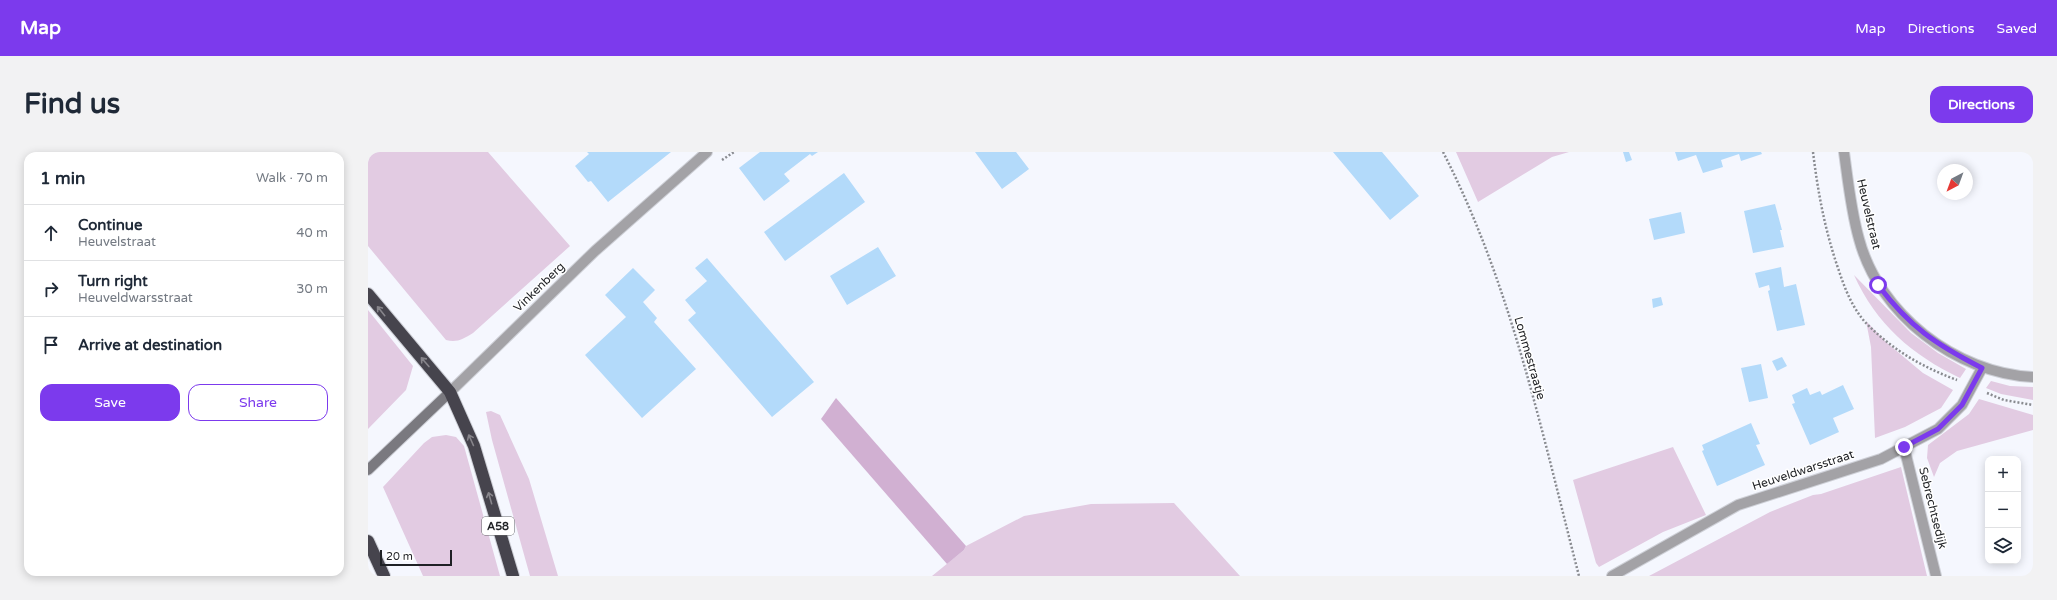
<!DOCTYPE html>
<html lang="en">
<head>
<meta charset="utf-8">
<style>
	body { margin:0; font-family:"Varela Round",sans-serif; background:#f2f2f3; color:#1f2937 }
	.controls { position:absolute; right:12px; bottom:12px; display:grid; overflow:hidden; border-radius:8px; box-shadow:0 2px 10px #0003 }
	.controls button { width:36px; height:36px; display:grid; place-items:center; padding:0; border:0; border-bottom:1px solid #e0e1e3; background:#fff; color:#1f2937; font:20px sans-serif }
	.compass { position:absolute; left:1569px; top:12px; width:36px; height:36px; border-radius:50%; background:#fff; box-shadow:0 2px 10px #0003; rotate:221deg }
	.scale { position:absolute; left:12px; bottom:10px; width:72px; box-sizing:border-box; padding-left:4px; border:2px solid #1f2125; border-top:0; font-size:11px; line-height:14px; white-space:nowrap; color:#1f2125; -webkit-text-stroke:3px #fff; paint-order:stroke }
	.stop { position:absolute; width:12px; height:12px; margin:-9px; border:3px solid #7c3aed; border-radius:50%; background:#fff }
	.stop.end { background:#7c3aed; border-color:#fff; box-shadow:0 1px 4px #0008 }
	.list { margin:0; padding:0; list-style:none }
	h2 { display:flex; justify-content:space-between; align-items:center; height:52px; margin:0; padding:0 16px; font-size:17px }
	h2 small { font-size:13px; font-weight:400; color:#747a83 }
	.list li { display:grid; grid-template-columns:26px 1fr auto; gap:12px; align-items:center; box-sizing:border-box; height:56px; padding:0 16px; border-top:1px solid #e0e1e3 }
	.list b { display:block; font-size:15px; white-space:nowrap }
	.list p { margin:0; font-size:13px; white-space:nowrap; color:#747a83 }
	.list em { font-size:13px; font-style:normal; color:#747a83 }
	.actions { display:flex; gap:8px; padding:12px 16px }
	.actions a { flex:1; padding:9px 0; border:1px solid #7c3aed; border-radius:12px; text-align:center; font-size:14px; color:#7c3aed }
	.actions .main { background:#7c3aed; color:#fff }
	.icon { flex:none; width:22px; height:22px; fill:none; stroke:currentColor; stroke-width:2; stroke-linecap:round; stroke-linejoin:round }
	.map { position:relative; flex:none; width:1665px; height:424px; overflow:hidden; border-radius:12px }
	header { display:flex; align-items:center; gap:24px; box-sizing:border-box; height:56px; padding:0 20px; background:#7c3aed; color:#fff }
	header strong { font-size:19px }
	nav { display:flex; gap:22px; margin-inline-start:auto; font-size:14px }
	.intro { display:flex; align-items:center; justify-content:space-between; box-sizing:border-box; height:96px; padding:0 24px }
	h1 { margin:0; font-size:28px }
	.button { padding:10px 18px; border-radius:12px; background:#7c3aed; color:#fff; font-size:14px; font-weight:700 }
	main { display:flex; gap:24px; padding:0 24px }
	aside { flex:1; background:#fff; border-radius:12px; box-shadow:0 2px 10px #0003 }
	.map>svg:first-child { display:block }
</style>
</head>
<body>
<header>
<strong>Map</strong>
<nav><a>Map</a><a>Directions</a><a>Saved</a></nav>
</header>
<div class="intro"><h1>Find us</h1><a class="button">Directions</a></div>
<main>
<aside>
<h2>1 min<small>Walk · 70 m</small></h2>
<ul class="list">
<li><svg class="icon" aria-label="ahead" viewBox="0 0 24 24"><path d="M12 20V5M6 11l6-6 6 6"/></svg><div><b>Continue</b><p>Heuvelstraat</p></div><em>40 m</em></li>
<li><svg class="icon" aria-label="right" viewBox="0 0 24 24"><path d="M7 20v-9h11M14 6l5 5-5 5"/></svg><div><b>Turn right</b><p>Heuveldwarsstraat</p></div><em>30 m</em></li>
<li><svg class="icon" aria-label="arrive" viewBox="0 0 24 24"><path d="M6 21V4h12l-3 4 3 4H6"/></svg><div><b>Arrive at destination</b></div></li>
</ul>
<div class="actions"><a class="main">Save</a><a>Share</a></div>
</aside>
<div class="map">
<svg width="1665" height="424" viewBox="0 0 1665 424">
	<rect width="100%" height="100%" fill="#f5f7fe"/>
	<!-- green -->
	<path fill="#e2cbe2" d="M 0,0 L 120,0 L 202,94 L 105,181 C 95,187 89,191 78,188 L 0,94 Z
		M 1088,0 L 1201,0 L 1184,5 L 1110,50 Z
		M 1486,123 L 1543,181 L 1570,201 L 1598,217 L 1592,226 C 1544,203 1508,172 1486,123 Z
		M 0,158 L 45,214 L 38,238 L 0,277 Z
		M 1498,169 L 1519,191 L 1555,221 L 1585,238 L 1573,256 L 1537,275 L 1507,286 L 1503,195 Z
		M 1623,229 L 1642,234 L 1665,235 L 1665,248 L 1633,242 L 1618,236 Z
		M 1611,247 L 1665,263 L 1665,278 L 1589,299 L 1572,311 L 1566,325 L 1559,306 L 1560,293 L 1601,262 Z
		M 123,259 L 132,263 L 161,327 L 190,424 L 162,424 L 124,288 L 118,260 Z
		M 78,283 L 88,285 L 96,294 L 132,424 L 55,424 L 15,335 L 56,291 L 64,285 Z
		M 1305,295 L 1338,363 L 1295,380 L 1231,415 L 1228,411 L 1205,328 Z
		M 1533,315 L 1559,424 L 1281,424 L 1402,360 L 1445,343 L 1453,342 Z
		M 806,351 L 872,424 L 564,424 L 596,398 L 598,394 L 656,364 L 723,352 Z"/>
	<!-- forest -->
	<path fill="#d1b0d2" d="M 468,246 L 598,394 L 596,398 L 579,412 L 453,267 Z"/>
	<!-- building -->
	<path fill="#b3dafa" d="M 219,0 L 303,0 L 240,50 L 223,29 L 220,30 L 207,14 L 221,2 Z
		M 392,0 L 450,0 L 444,4 L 442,2 L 416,22 L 422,29 L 396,49 L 371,16 Z
		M 607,0 L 648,0 L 661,17 L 634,37 Z
		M 965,0 L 1014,0 L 1051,44 L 1022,68 Z
		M 1255,0 L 1261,0 L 1264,8 L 1258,10 Z
		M 1307,0 L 1393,0 L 1394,2 L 1373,9 L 1371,2 L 1353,8 L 1355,15 L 1335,21 L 1328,3 L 1310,9 Z
		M 476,21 L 497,50 L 417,109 L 396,80 Z
		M 1407,52 L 1414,78 L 1412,78 L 1416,95 L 1385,101 L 1376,59 Z
		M 1313,60 L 1317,81 L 1286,88 L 1281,67 Z
		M 510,95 L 528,124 L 479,153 L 462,124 Z
		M 339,106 L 446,230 L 404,265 L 320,168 L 328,161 L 317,148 L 339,129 L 327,116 Z
		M 1413,115 L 1416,135 L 1428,132 L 1437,173 L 1409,179 L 1400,139 L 1402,138 L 1401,133 L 1391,136 L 1387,121 Z
		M 265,116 L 287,138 L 275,150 L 289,166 L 286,170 L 328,217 L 274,266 L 217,203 L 258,165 L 237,143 Z
		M 1293,145 L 1295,153 L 1285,156 L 1284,147 Z
		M 1414,205 L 1419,214 L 1409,219 L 1404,209 Z
		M 1393,212 L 1400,246 L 1381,250 L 1373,216 Z
		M 1475,233 L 1486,257 L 1465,266 L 1471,280 L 1442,293 L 1424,252 L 1427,251 L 1424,243 L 1439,236 L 1442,243 L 1452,239 L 1454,243 Z
		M 1383,271 L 1392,292 L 1388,293 L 1397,313 L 1349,334 L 1334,299 L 1336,298 L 1334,293 Z"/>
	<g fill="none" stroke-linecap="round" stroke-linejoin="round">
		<defs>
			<path id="minor" d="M 1536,295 L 1568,424
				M 1244,424 L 1370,353 L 1513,307 L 1570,277 L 1594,253 L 1614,216"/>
			<path id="tertiary" d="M 1476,0 C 1480,29 1483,59 1491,87 C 1511,162 1587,221 1665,225
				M 82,240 L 227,99 L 339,0"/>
			<path id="secondary" d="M 0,318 L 82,240"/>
			<path id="motorway" d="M 0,142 L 82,240 L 106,294 L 145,424
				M 0,389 L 16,424"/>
		</defs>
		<!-- minor casing -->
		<use href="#minor" stroke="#ced0d7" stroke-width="12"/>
		<!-- tertiary casing -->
		<use href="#tertiary" stroke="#ced0d7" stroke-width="12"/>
		<!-- secondary casing -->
		<use href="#secondary" stroke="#ced0d7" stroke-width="12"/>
		<!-- motorway casing -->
		<use href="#motorway" stroke="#ced0d7" stroke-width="14"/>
		<!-- path -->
		<path stroke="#898b90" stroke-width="2.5" stroke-dasharray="2 2" stroke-linecap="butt" d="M 1075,0 C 1143,132 1174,281 1211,424
			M 1445,0 C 1450,41 1457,79 1471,119 C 1477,137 1484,155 1497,170 C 1523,197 1554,215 1589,228
			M 354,8 L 366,0
			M 1619,241 L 1636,248 L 1665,253"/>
		<!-- minor -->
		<use href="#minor" stroke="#a3a2a6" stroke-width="10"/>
		<!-- tertiary -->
		<use href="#tertiary" stroke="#a3a2a6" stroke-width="10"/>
		<!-- secondary -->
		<use href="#secondary" stroke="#7a797f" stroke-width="10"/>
		<!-- motorway -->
		<use href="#motorway" stroke="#46444d" stroke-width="12"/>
	</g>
	<!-- one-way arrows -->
	<defs><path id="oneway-shaft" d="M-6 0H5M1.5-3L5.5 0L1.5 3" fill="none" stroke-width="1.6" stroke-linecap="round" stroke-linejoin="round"/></defs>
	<g stroke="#87858b">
		<use href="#oneway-shaft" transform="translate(13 159) rotate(-129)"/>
		<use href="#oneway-shaft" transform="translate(57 210) rotate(-131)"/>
		<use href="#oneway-shaft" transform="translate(103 288) rotate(-114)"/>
		<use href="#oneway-shaft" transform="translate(122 346) rotate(-106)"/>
	</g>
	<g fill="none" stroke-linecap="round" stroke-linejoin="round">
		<!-- route -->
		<path stroke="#7c3aed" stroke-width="5" d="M 1510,133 C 1542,175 1567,192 1614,216 L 1594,253 L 1570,277 L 1536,295"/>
	</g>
	<g text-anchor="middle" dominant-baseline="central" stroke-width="3" stroke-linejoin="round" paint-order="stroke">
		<!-- shield labels -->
		<rect fill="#fff" stroke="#626466" stroke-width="1" x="114" y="365" width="32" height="18" rx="3"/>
		<g font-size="11" font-weight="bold" fill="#1f2125">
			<text x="130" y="374">A58</text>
		</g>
		<!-- street labels -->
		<g font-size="12" fill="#1f2125" stroke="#fff">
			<text transform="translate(1501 62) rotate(77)">Heuvelstraat</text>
			<text transform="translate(171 135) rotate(-44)">Vinkenberg</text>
			<text transform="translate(1162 206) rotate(74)">Lommestraatje</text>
			<text transform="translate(1435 318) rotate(-18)">Heuveldwarsstraat</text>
			<text transform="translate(1565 356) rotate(76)">Sebrechtsedijk</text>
		</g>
	</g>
</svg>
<div class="controls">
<button>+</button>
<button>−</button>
<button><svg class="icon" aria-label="layers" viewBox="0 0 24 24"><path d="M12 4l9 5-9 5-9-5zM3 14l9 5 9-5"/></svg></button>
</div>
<svg class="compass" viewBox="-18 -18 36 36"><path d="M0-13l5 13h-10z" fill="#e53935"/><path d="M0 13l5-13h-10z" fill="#747a83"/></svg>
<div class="scale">20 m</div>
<div class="stop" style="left:1510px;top:133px"></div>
<div class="stop end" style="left:1536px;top:295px"></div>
</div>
</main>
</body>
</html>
